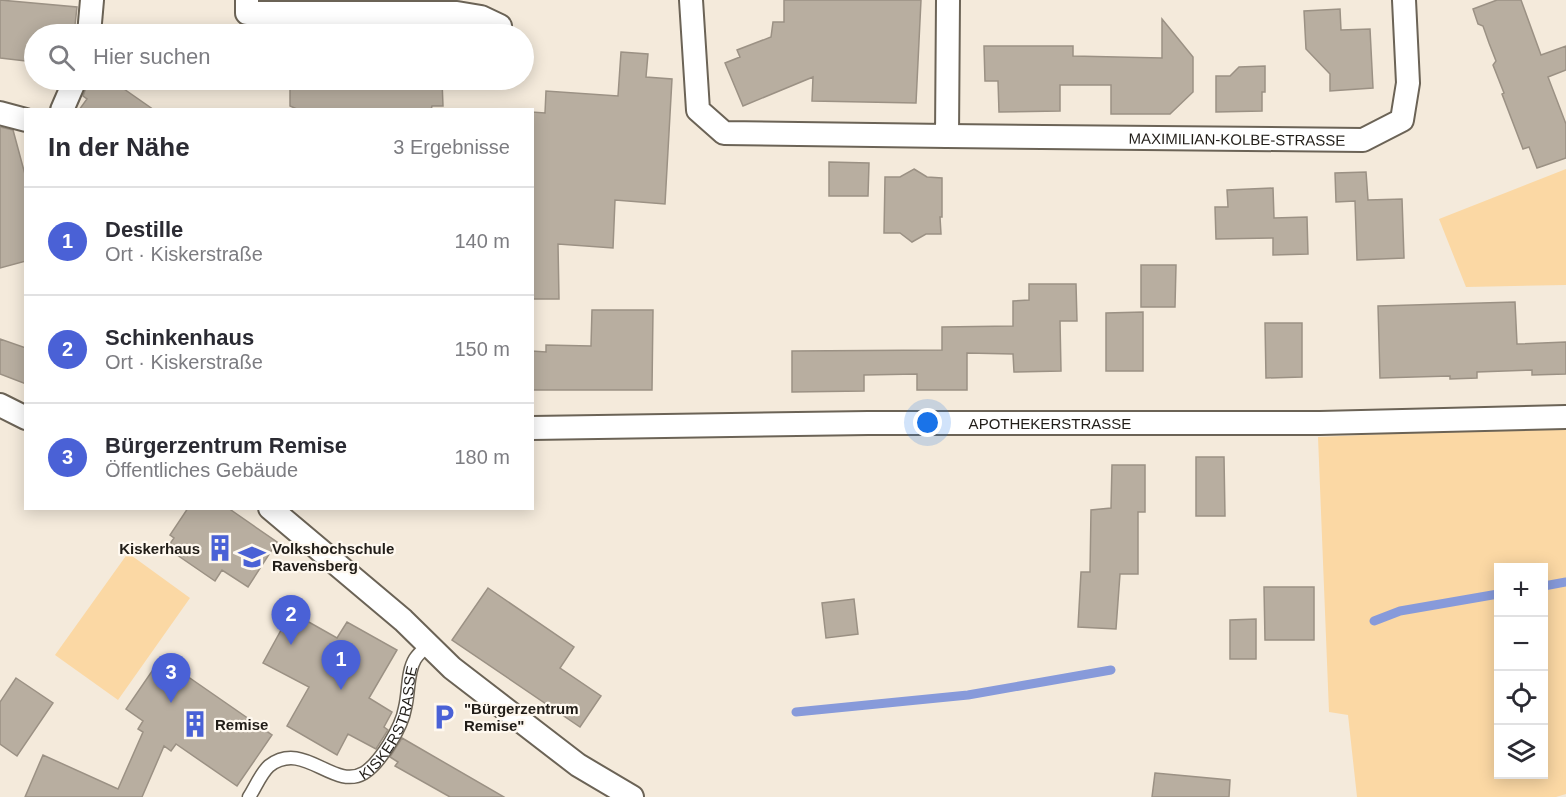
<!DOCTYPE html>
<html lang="de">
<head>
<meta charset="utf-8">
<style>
	body { margin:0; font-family:Helvetica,sans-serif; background:#f7f7f7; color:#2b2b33 }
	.controls { position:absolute; right:18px; bottom:18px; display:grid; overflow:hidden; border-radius:0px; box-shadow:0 3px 15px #0003 }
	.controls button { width:54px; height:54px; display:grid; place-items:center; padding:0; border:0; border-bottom:2px solid #e1e1e2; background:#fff; color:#2b2b33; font:30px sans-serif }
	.you { position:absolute; left:928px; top:423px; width:21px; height:21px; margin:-15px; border:4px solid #fff; border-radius:50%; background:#1a73e8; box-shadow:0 0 0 9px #1a73e833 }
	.badge { display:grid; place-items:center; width:39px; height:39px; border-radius:50%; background:#4a61d6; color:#fff; font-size:20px; font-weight:700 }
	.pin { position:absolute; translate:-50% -50px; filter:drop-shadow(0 2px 3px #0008) }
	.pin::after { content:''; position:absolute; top:32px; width:21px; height:18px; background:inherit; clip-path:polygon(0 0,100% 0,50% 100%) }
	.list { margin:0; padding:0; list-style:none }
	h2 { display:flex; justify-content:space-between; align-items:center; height:78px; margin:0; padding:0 24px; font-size:26px }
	h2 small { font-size:20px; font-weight:400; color:#7c7c81 }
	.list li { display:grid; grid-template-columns:39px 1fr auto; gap:18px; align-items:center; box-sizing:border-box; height:108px; padding:0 24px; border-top:2px solid #e1e1e2 }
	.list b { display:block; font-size:22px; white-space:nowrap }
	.list p { margin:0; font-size:20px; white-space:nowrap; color:#7c7c81 }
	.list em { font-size:20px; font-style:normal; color:#7c7c81 }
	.icon { flex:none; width:33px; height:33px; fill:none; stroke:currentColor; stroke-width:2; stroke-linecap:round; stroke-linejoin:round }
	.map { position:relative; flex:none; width:1566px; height:797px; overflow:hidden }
	.search { position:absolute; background:#fff; box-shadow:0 3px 15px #0003; left:24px; top:24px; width:510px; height:66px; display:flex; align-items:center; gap:15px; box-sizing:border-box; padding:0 21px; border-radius:33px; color:#7c7c81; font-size:22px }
	.panel { position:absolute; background:#fff; box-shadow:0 3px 15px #0003; left:24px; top:108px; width:510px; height:402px; border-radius:0px }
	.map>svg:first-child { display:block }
</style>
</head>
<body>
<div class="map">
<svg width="1566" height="797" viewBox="0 0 1566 797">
	<rect width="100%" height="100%" fill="#f4eadb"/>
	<!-- green -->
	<path fill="#fbd8a4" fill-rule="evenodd" d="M 1566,169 L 1566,285 L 1466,287 L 1439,219 Z
		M 1566,426 L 1566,794 L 1556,797 L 1357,797 L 1348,715 L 1329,712 L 1318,437 ZM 1498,568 L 1544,568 L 1544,774 L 1498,774 Z
		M 128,553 L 190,598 L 118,700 L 55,655 Z"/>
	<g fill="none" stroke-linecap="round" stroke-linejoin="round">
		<!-- stream -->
		<path stroke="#879ada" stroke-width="9" d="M 1544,586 L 1566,582
			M 1374,621 L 1400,611 L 1498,594
			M 796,712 L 968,695 L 1111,670"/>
	</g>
	<!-- building -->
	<path fill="#b8aea0" stroke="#9b9184" stroke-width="1.5" d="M 0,0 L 77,7 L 74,34 L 34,34 L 34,62 L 0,58 Z
		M 784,0 L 921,0 L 916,103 L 812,101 L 813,77 L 743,106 L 725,63 L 740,57 L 737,50 L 771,37 L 773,22 L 784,22 Z
		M 1497,0 L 1521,0 L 1541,55 L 1566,46 L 1566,70 L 1548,77 L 1566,124 L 1566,158 L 1543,166 L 1537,168 L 1529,147 L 1523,149 L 1502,94 L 1504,93 L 1493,65 L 1496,61 L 1489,43 L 1483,26 L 1478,24 L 1473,9 Z
		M 1340,9 L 1341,30 L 1370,29 L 1373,88 L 1330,91 L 1330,74 L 1306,49 L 1304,11 Z
		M 1162,19 L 1193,57 L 1193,92 L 1170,114 L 1111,114 L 1111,85 L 1060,85 L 1060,111 L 999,112 L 998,81 L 985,81 L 984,46 L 1073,46 L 1073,56 L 1162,58 Z
		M 621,52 L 648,54 L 646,77 L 672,79 L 665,204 L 615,200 L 613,248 L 558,244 L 559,299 L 532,299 L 532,112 L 545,113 L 546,91 L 618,96 Z
		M 1265,66 L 1265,92 L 1262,92 L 1262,111 L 1216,112 L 1216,76 L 1230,76 L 1239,67 Z
		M 89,80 L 111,80 L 154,110 L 79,110 L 87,99 L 83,96 Z
		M 290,80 L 442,80 L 443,106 L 432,106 L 431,110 L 299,110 L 290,106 Z
		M 0,127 L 13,130 L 26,178 L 26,261 L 0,268 Z
		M 829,162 L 869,163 L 868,196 L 829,196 Z
		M 914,169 L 927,177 L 942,178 L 942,217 L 940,217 L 941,234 L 926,234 L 912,242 L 900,233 L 884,233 L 885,177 L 900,177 Z
		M 1366,172 L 1368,200 L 1402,199 L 1404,258 L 1357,260 L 1355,201 L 1336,202 L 1335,173 Z
		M 1273,188 L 1274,218 L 1307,217 L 1308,254 L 1273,255 L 1273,238 L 1216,239 L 1215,207 L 1228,207 L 1227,190 Z
		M 1141,265 L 1176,265 L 1175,307 L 1141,307 Z
		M 1029,284 L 1076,284 L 1077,321 L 1060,321 L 1061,371 L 1014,372 L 1013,354 L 967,353 L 967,390 L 917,390 L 917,374 L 864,375 L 864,391 L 792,392 L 792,351 L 942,350 L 942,327 L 1013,326 L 1013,301 L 1029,300 Z
		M 1515,302 L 1517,344 L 1566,342 L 1566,374 L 1532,375 L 1532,370 L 1477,372 L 1477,378 L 1450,379 L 1450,376 L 1380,378 L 1378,306 Z
		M 592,310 L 653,310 L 652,390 L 532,390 L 532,351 L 546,352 L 546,345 L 591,346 Z
		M 1143,312 L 1143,371 L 1106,371 L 1106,313 Z
		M 1265,323 L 1302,323 L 1302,377 L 1266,378 Z
		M 0,339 L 26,348 L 26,384 L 0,374 Z
		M 1196,457 L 1224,457 L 1225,516 L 1196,516 Z
		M 1112,465 L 1145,465 L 1145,512 L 1138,512 L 1138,574 L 1120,574 L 1116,629 L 1078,627 L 1081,572 L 1090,572 L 1091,510 L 1111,508 Z
		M 188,508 L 228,508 L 277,542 L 248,587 L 222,570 L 215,581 L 167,548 L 174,538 L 170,535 Z
		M 1264,587 L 1314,587 L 1314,640 L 1265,640 Z
		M 488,588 L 574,647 L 560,668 L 601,696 L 580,727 L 452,640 Z
		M 854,599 L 858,634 L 826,638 L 822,603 Z
		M 291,612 L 337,638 L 347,622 L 397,650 L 369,698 L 392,712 L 384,727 L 388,730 L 376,749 L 348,734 L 337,755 L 287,726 L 309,687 L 263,663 Z
		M 1256,619 L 1256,659 L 1230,659 L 1230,620 Z
		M 161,658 L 272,735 L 237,786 L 176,744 L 171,751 L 164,746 L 142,797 L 25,797 L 43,755 L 118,789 L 143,732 L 138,729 L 143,721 L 126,709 Z
		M 16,678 L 53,703 L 17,756 L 0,744 L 0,702 Z
		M 402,738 L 504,797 L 450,797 L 395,766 L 398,762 L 390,757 Z
		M 1155,773 L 1230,780 L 1229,797 L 1152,797 Z"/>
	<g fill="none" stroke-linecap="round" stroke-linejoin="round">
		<defs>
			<g id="service">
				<path id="s1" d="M 249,797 C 255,788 261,773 269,766 C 304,739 333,791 364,773 C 380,763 402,727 405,708 C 409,693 407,672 415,659 C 418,654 424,649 428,645"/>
			</g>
			<g id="minor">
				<path d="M 247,0 L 247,13 L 457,13 L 481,17 L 500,26"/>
				<path d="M 691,0 L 698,110 L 724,133 L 947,136 L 948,0"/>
				<path d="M 89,34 L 92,0"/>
				<path d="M 62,110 L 75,80"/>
				<path d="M 0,113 L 26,120"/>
				<path id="s2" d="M 947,136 L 1363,140 L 1402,120 L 1408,83 L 1404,0"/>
				<path d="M 0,405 L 26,418"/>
				<path id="s3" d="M 532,428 L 868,423 L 1320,423 L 1566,417"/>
				<path d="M 270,508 L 403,620 L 452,668 L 578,765 L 632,797"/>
			</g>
		</defs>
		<!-- service casing -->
		<use href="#service" stroke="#6b6356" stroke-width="15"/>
		<!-- minor casing -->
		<use href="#minor" stroke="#6b6356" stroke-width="26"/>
		<!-- service -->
		<use href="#service" stroke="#fff" stroke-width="12"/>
		<!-- minor -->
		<use href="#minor" stroke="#fff" stroke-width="22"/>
	</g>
	<!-- icons -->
	<defs>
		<symbol id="building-bare" viewBox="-9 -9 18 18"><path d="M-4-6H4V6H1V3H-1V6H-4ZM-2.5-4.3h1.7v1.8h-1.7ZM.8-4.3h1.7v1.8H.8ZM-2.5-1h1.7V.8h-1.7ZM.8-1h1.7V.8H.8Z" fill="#4a61d6" stroke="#fef8ef" stroke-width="2.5" paint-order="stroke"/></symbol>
		<symbol id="university-bare" viewBox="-9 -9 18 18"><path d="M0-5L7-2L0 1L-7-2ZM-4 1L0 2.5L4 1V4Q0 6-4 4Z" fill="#4a61d6" stroke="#fef8ef" stroke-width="2.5" paint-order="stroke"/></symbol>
		<symbol id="parking-bare" viewBox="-9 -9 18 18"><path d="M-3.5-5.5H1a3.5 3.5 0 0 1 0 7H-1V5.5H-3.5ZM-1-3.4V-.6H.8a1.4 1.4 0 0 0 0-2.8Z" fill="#4a61d6" stroke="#fef8ef" stroke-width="2.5" paint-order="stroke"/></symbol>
	</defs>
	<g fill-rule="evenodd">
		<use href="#building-bare" x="201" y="529" width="38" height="38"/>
		<use href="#university-bare" x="233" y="538" width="38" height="38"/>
		<use href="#parking-bare" x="425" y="698" width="38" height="38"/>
		<use href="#building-bare" x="176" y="705" width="38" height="38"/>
	</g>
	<g text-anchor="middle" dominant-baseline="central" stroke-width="4.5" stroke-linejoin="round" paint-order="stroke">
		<!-- street labels -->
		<g font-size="15" fill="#211d18" stroke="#fef8ef">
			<text stroke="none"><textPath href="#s2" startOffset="290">MAXIMILIAN-KOLBE-STRASSE</textPath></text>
			<text stroke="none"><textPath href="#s3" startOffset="518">APOTHEKERSTRASSE</textPath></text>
			<text stroke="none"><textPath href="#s1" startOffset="196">KISKERSTRASSE</textPath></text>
		</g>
		<!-- poi labels -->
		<g font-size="15" font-weight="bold" fill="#211d18" stroke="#fef8ef" text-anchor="start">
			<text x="200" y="548" text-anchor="end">Kiskerhaus</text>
			<text x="272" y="548">Volkshochschule<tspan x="272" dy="17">Ravensberg</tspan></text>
			<text x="464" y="708">"Bürgerzentrum<tspan x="464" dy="17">Remise"</tspan></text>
			<text x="215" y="724">Remise</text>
		</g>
	</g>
</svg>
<div class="controls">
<button>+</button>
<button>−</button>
<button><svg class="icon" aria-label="locate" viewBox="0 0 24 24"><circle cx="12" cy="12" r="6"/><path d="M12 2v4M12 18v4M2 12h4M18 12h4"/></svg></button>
<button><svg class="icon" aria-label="layers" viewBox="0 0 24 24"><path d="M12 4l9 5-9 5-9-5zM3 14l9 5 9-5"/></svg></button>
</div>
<div class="you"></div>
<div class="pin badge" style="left:341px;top:690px">1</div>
<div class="pin badge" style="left:291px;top:645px">2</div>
<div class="pin badge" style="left:171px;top:703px">3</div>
<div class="search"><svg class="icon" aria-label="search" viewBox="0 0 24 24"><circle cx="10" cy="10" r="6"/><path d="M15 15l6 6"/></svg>Hier suchen</div>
<section class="panel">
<h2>In der Nähe<small>3 Ergebnisse</small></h2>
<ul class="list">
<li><span class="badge">1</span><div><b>Destille</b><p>Ort · Kiskerstraße</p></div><em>140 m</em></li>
<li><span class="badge">2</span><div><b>Schinkenhaus</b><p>Ort · Kiskerstraße</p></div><em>150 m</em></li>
<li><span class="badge">3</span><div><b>Bürgerzentrum Remise</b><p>Öffentliches Gebäude</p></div><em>180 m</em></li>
</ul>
</section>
</div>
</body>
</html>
